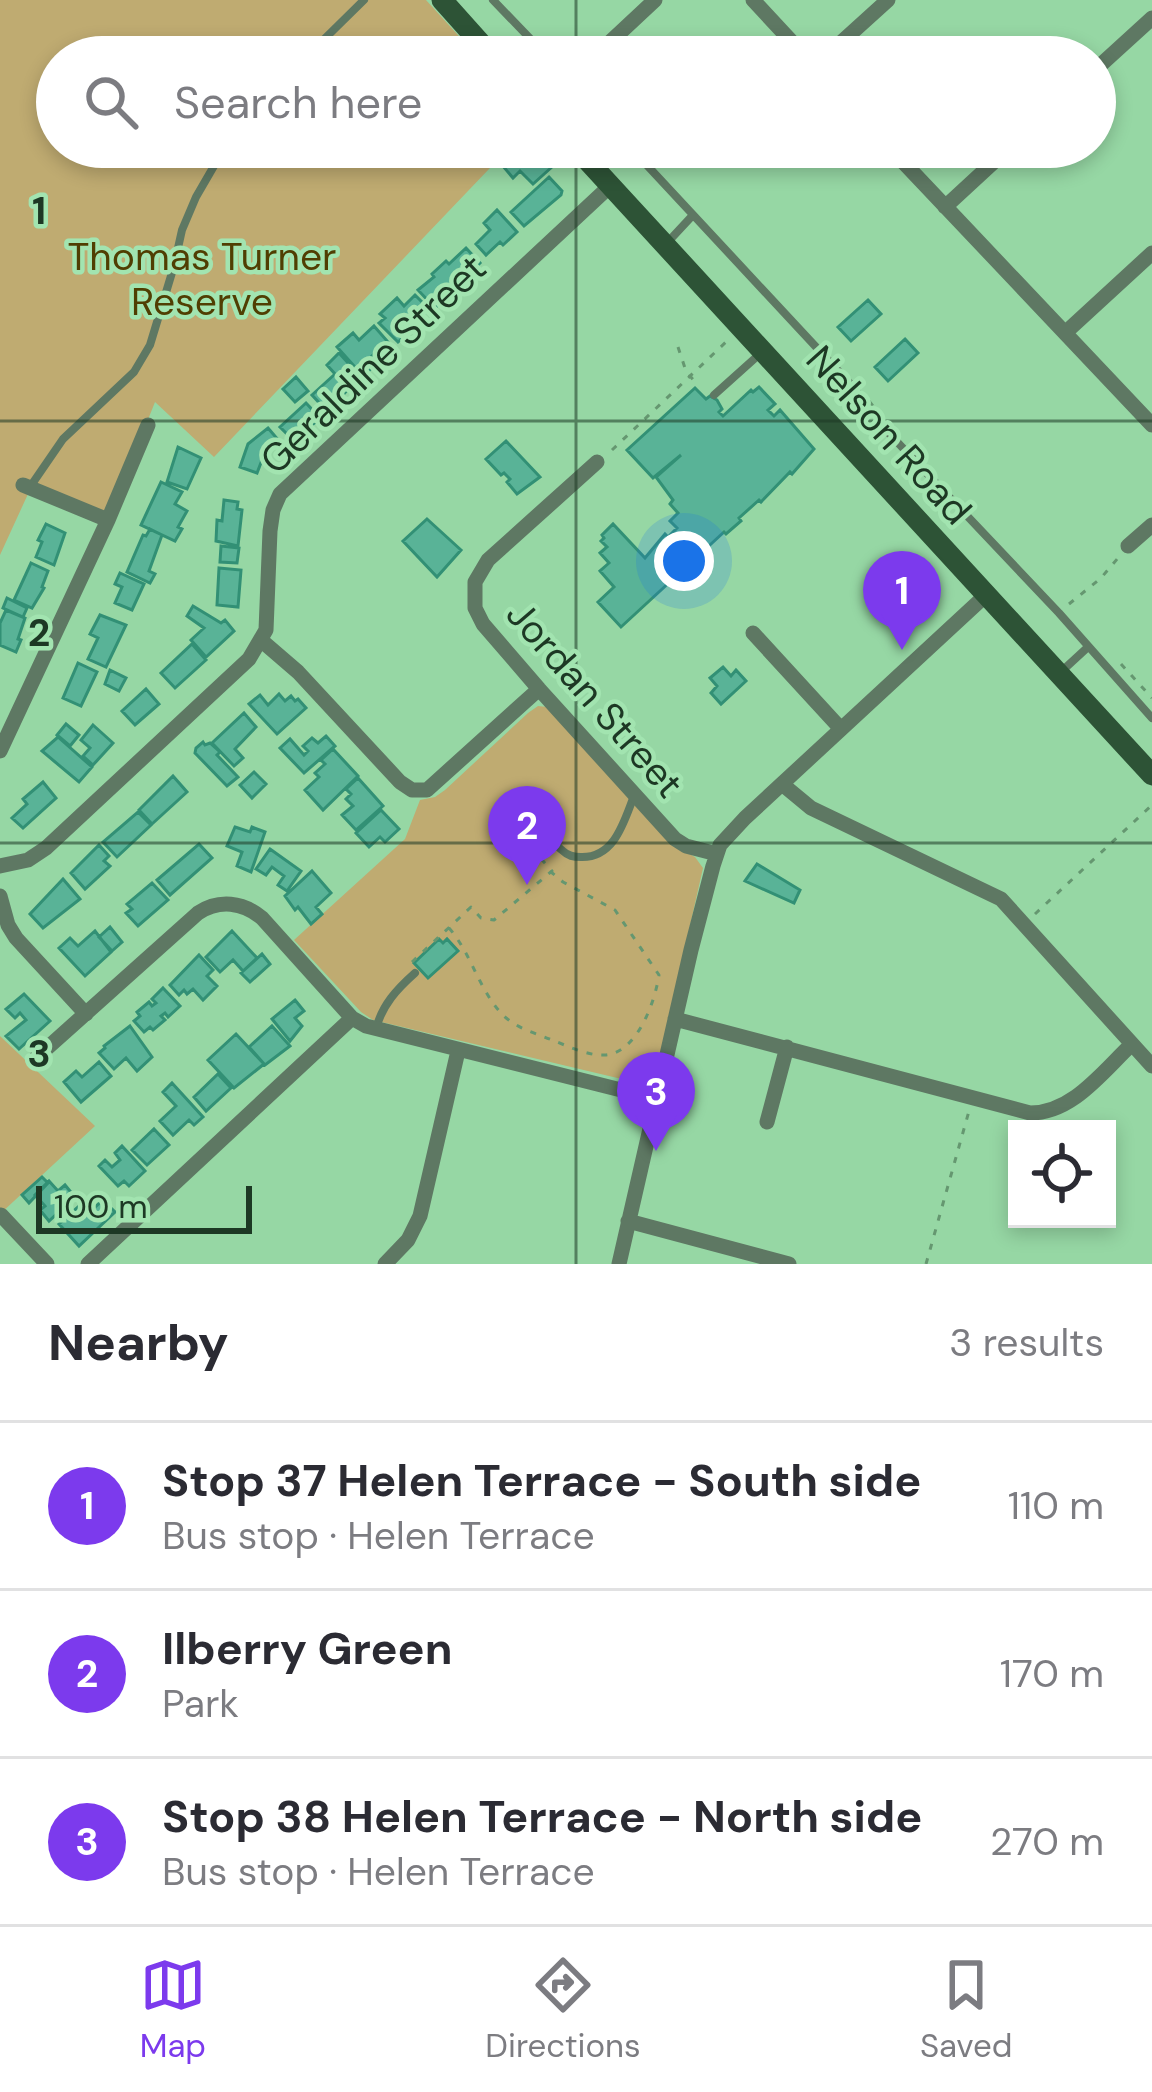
<!DOCTYPE html>
<html lang="en">
<head>
<meta charset="utf-8">
<style>
	body { margin:0; font-family:"DM Sans",sans-serif; background:#f7f7f7; color:#2b2b33 }
	.controls { position:absolute; right:36px; bottom:36px; display:grid; overflow:hidden; border-radius:0px; box-shadow:0 6px 18px #0003 }
	.controls button { width:108px; height:108px; display:grid; place-items:center; padding:0; border:0; border-bottom:3px solid #e1e1e2; background:#fff; color:#2b2b33; font:60px sans-serif }
	.scale { position:absolute; left:36px; bottom:30px; width:216px; box-sizing:border-box; padding-left:12px; border:6px solid #1d3824; border-top:0; font-size:33px; line-height:42px; white-space:nowrap; color:#1d3824; -webkit-text-stroke:9px #a2e4b0; paint-order:stroke }
	.you { position:absolute; left:684px; top:561px; width:42px; height:42px; margin:-30px; border:9px solid #fff; border-radius:50%; background:#1a73e8; box-shadow:0 0 0 18px #1a73e833 }
	.badge { display:grid; place-items:center; width:78px; height:78px; border-radius:50%; background:#7c3aed; color:#fff; font-size:39px; font-weight:700 }
	.pin { position:absolute; translate:-50% -99px; filter:drop-shadow(0 3px 6px #0008) }
	.pin::after { content:''; position:absolute; top:63px; width:42px; height:36px; background:inherit; clip-path:polygon(0 0,100% 0,50% 100%) }
	.list { margin:0; padding:0; list-style:none }
	h2 { display:flex; justify-content:space-between; align-items:center; height:156px; margin:0; padding:0 48px; font-size:51px }
	h2 small { font-size:39px; font-weight:400; color:#7c7c81 }
	.list li { display:grid; grid-template-columns:78px 1fr auto; gap:36px; align-items:center; box-sizing:border-box; height:168px; padding:0 48px; border-top:3px solid #e1e1e2 }
	.list b { display:block; font-size:45px; white-space:nowrap }
	.list p { margin:0; font-size:39px; white-space:nowrap; color:#7c7c81 }
	.list em { font-size:39px; font-style:normal; color:#7c7c81 }
	.icon { flex:none; width:66px; height:66px; fill:none; stroke:currentColor; stroke-width:2; stroke-linecap:round; stroke-linejoin:round }
	.map { position:relative; flex:none; width:1152px; height:1264px; overflow:hidden }
	.search { position:absolute; background:#fff; box-shadow:0 6px 18px #0003; left:36px; right:36px; top:36px; height:132px; display:flex; align-items:center; gap:30px; box-sizing:border-box; padding:0 42px; border-radius:66px; color:#7c7c81; font-size:45px }
	.sheet { height:660px; background:#fff }
	nav { display:flex; justify-content:space-around; align-items:center; box-sizing:border-box; height:168px; border-top:3px solid #e1e1e2; background:#fff; font-size:33px; color:#7c7c81 }
	nav a { display:grid; justify-items:center; gap:6px }
	nav .on { color:#7c3aed }
	.map>svg:first-child { display:block }
</style>
</head>
<body>
<div class="map">
<svg width="1152" height="1264" viewBox="0 0 1152 1264">
	<rect width="100%" height="100%" fill="#96d7a4"/>
	<!-- green -->
	<path fill="#bfab71" d="M 0,0 L 426,0 L 478,57 L 57,57 L 57,147 L 510,147 L 214,457 L 155,402 L 108,520 L 28,494 L 0,555 Z
		M 538,706 L 547,707 L 681,849 L 695,857 L 703,868 L 657,1072 L 647,1082 L 630,1081 L 373,1020 L 361,1012 L 294,940 L 405,839 L 420,800 L 435,797 L 445,790 L 528,713 Z
		M 0,1036 L 95,1126 L 0,1214 Z"/>
	<!-- building -->
	<path fill="#59b397" stroke="#329075" stroke-width="3" d="M 522,147 L 535,147 L 553,166 L 533,184 L 520,171 L 513,178 L 502,165 Z
		M 549,177 L 562,191 L 561,195 L 524,226 L 511,212 Z
		M 497,210 L 517,232 L 503,245 L 500,242 L 486,255 L 476,244 L 490,230 L 484,223 Z
		M 466,248 L 480,263 L 435,308 L 418,290 L 434,277 L 432,274 L 446,261 L 449,264 Z
		M 415,295 L 429,309 L 405,332 L 407,334 L 398,342 L 379,323 L 385,318 L 380,314 L 397,298 L 404,306 Z
		M 868,300 L 881,314 L 851,341 L 838,327 Z
		M 374,326 L 388,342 L 372,356 L 377,363 L 363,376 L 337,347 L 353,333 L 359,340 Z
		M 905,339 L 918,353 L 888,381 L 875,367 Z
		M 339,353 L 360,376 L 341,397 L 338,394 L 323,407 L 312,395 L 335,374 L 327,365 Z
		M 296,377 L 308,391 L 295,402 L 283,389 Z
		M 759,387 L 775,404 L 768,410 L 774,416 L 780,410 L 814,449 L 792,474 L 790,472 L 761,502 L 759,500 L 739,518 L 741,521 L 726,534 L 724,532 L 621,627 L 598,602 L 614,587 L 600,571 L 609,563 L 600,553 L 607,547 L 601,541 L 604,538 L 602,535 L 613,524 L 645,558 L 665,534 L 668,537 L 677,528 L 670,521 L 678,513 L 670,504 L 673,500 L 656,477 L 681,455 L 653,478 L 627,450 L 695,388 L 706,399 L 710,396 L 717,400 L 722,409 L 719,412 L 723,416 L 751,390 L 753,392 Z
		M 306,403 L 320,418 L 303,433 L 300,431 L 291,438 L 280,427 Z
		M 268,428 L 280,442 L 264,455 L 257,473 L 240,467 L 248,444 Z
		M 506,441 L 540,477 L 517,494 L 507,482 L 510,479 L 504,473 L 501,475 L 486,459 Z
		M 178,447 L 201,458 L 187,489 L 167,482 Z
		M 161,482 L 182,492 L 175,504 L 187,511 L 178,527 L 182,529 L 175,541 L 141,525 Z
		M 224,500 L 238,502 L 237,509 L 242,510 L 238,546 L 216,541 L 217,520 L 222,521 Z
		M 427,519 L 461,550 L 437,577 L 403,541 Z
		M 46,524 L 65,533 L 54,565 L 36,557 L 42,542 L 38,540 Z
		M 150,529 L 162,535 L 149,571 L 155,574 L 150,583 L 127,572 L 143,535 L 146,536 Z
		M 221,546 L 239,548 L 237,563 L 220,562 Z
		M 31,563 L 48,571 L 42,587 L 44,588 L 32,608 L 14,600 Z
		M 219,568 L 241,570 L 238,607 L 217,605 Z
		M 120,573 L 144,584 L 132,610 L 115,603 L 122,587 L 115,584 Z
		M 7,598 L 27,608 L 23,617 L 3,608 Z
		M 193,606 L 221,623 L 225,620 L 234,631 L 206,657 L 191,640 L 204,628 L 187,616 Z
		M 6,610 L 25,618 L 18,639 L 21,640 L 16,652 L 0,645 L 0,623 Z
		M 100,615 L 126,625 L 106,667 L 88,659 L 98,638 L 90,634 Z
		M 192,644 L 206,660 L 175,688 L 161,673 Z
		M 78,663 L 97,672 L 81,706 L 63,698 Z
		M 723,667 L 731,676 L 736,670 L 746,681 L 721,704 L 711,693 L 717,686 L 710,678 Z
		M 110,670 L 126,678 L 119,691 L 105,684 Z
		M 146,689 L 159,704 L 135,725 L 122,711 Z
		M 279,694 L 285,701 L 291,696 L 295,701 L 298,699 L 306,708 L 277,734 L 249,704 L 260,695 L 268,705 Z
		M 244,713 L 256,727 L 235,749 L 243,758 L 234,766 L 212,743 Z
		M 66,724 L 79,735 L 70,746 L 57,735 Z
		M 93,725 L 113,743 L 93,765 L 83,756 L 90,748 L 81,740 Z
		M 326,736 L 335,746 L 304,773 L 280,748 L 290,739 L 304,755 L 308,751 L 303,746 L 312,738 L 318,743 Z
		M 58,737 L 92,767 L 79,782 L 42,751 Z
		M 203,742 L 205,745 L 210,743 L 220,752 L 217,755 L 238,777 L 227,786 L 195,753 L 196,748 Z
		M 333,749 L 358,776 L 323,810 L 305,790 L 319,777 L 315,773 L 325,764 L 321,760 Z
		M 254,772 L 266,784 L 252,798 L 240,785 Z
		M 173,776 L 187,792 L 152,824 L 139,810 Z
		M 358,778 L 383,806 L 356,830 L 342,815 L 353,806 L 346,799 L 351,794 L 346,789 Z
		M 43,782 L 56,798 L 23,828 L 12,818 L 27,804 L 23,799 Z
		M 381,810 L 399,829 L 385,842 L 380,837 L 369,847 L 356,833 Z
		M 138,812 L 151,825 L 117,857 L 103,842 Z
		M 235,827 L 250,832 L 252,827 L 265,832 L 251,872 L 237,866 L 242,852 L 227,846 Z
		M 199,844 L 212,858 L 170,895 L 157,880 Z
		M 99,845 L 109,856 L 104,861 L 110,866 L 85,889 L 71,873 Z
		M 270,849 L 301,871 L 287,891 L 278,885 L 284,876 L 272,867 L 266,875 L 256,869 Z
		M 757,864 L 800,890 L 794,903 L 745,881 Z
		M 312,871 L 331,893 L 316,907 L 322,914 L 311,924 L 298,907 L 295,910 L 285,896 Z
		M 63,879 L 80,899 L 43,928 L 30,914 Z
		M 152,883 L 168,900 L 138,926 L 126,913 L 132,909 L 127,904 Z
		M 110,927 L 122,942 L 112,951 L 99,937 Z
		M 95,931 L 111,952 L 85,976 L 59,948 L 70,938 L 78,946 Z
		M 232,931 L 257,958 L 243,971 L 233,960 L 220,972 L 206,957 Z
		M 439,939 L 443,943 L 447,939 L 458,951 L 428,978 L 414,963 Z
		M 262,954 L 270,964 L 250,982 L 241,973 Z
		M 199,955 L 213,970 L 207,976 L 217,986 L 203,1000 L 193,989 L 187,994 L 184,990 L 179,995 L 170,985 Z
		M 163,988 L 180,1006 L 168,1017 L 165,1013 L 161,1016 L 165,1020 L 153,1030 L 150,1027 L 144,1032 L 134,1021 L 140,1016 L 137,1012 L 149,1002 L 152,1006 L 156,1003 L 152,999 Z
		M 24,994 L 50,1021 L 19,1049 L 6,1036 L 26,1020 L 20,1013 L 15,1018 L 6,1009 Z
		M 295,1000 L 304,1011 L 295,1018 L 302,1026 L 290,1041 L 272,1019 Z
		M 130,1026 L 152,1057 L 137,1071 L 126,1058 L 114,1069 L 99,1053 L 105,1048 L 104,1046 Z
		M 272,1026 L 290,1046 L 265,1065 L 249,1047 Z
		M 236,1034 L 264,1064 L 234,1088 L 208,1060 Z
		M 99,1062 L 111,1076 L 81,1102 L 64,1082 L 76,1071 L 82,1077 Z
		M 218,1074 L 231,1088 L 206,1111 L 194,1097 Z
		M 172,1083 L 203,1117 L 194,1125 L 189,1120 L 173,1135 L 160,1121 L 176,1106 L 163,1092 Z
		M 154,1129 L 169,1145 L 147,1165 L 132,1150 Z
		M 122,1146 L 145,1171 L 129,1186 L 124,1181 L 118,1186 L 99,1166 L 105,1160 L 112,1167 L 120,1160 L 115,1153 Z
		M 42,1177 L 48,1183 L 29,1203 L 22,1195 Z
		M 49,1181 L 58,1191 L 65,1185 L 75,1197 L 49,1221 L 40,1210 L 45,1206 L 35,1195 Z
		M 88,1198 L 95,1207 L 103,1200 L 115,1212 L 79,1246 L 59,1224 Z"/>
	<g fill="none" stroke-linecap="round" stroke-linejoin="round">
		<!-- path -->
		<path stroke="#659770" stroke-width="3" stroke-dasharray="6 9" stroke-linecap="butt" d="M 678,347 L 686,371 L 695,382
			M 869,401 L 881,416
			M 612,450 L 726,342
			M 1069,604 L 1101,578 L 1118,558
			M 1121,664 L 1152,698
			M 1035,914 L 1152,805
			M 449,928 C 471,953 479,990 502,1014 C 515,1028 535,1033 552,1040 C 568,1046 587,1056 605,1055 C 637,1053 655,1002 659,975 L 615,910 L 563,882 L 551,872
			M 412,962 L 471,907 L 481,918 L 494,920 L 552,871 L 499,812
			M 926,1264 L 969,1111"/>
		<!-- lane -->
		<path stroke="#5e7863" stroke-width="8" d="M 493,0 L 543,52
			M 306,57 L 364,0
			M 630,147 L 857,391
			M 666,244 L 693,215
			M 714,395 L 762,352
			M 883,427 L 1059,613 L 1152,718
			M 30,487 L 63,439 L 134,372 L 150,345 L 174,266 L 182,230 L 196,197 L 225,147
			M 1063,670 L 1088,647
			M 524,807 C 536,821 548,839 563,851 C 568,856 573,857 581,857 C 615,858 624,821 634,796
			M 376,1029 C 382,1005 397,989 415,973"/>
		<!-- street -->
		<path stroke="#5e7863" stroke-width="15" d="M 753,0 L 806,57
			M 594,57 L 655,0
			M 825,57 L 888,0
			M 1095,70 L 1152,18
			M 889,147 L 1152,425
			M 945,207 L 1010,147
			M 1065,333 L 1152,253
			M 597,462 L 488,560 L 475,582 L 475,608 L 483,624 L 539,689 L 675,839 L 686,846 L 717,854
			M 23,485 L 108,520
			M 1128,546 L 1152,525
			M 753,633 L 841,729
			M 262,641 L 298,672 L 400,782 L 412,790 L 427,790 L 539,689
			M 0,751 L 108,520 L 148,425
			M 782,784 L 811,808 L 1001,899 L 1152,1066
			M 0,866 L 28,860 L 46,848 L 249,659 L 266,630 L 270,531 L 273,510 L 280,494 L 610,186
			M 0,896 L 8,925 L 16,938 L 86,1014
			M 675,1019 L 1030,1113 C 1073,1113 1103,1071 1132,1044
			M 36,1058 L 198,913 C 219,899 243,902 262,918 L 352,1018 L 366,1026 L 657,1099
			M 767,1122 L 787,1047
			M 1,1215 L 47,1264
			M 628,1221 L 789,1264
			M 88,1264 L 352,1018
			M 385,1264 L 408,1240 L 420,1216 L 458,1051
			M 619,1264 L 691,950 L 713,866 L 720,845 L 745,818 L 986,595"/>
		<!-- secondary -->
		<path stroke="#2d5336" stroke-width="21" d="M 442,0 L 493,57
			M 575,147 L 1152,775"/>
	</g>
	<!-- grid -->
	<path fill="none" stroke="#1d3824" stroke-width="3" stroke-opacity="0.55" d="M 576,0 L 576,57M 576,147 L 576,1264M 0,421 L 1152,421M 0,843 L 1152,843"/>
	<g text-anchor="middle" dominant-baseline="central" stroke-width="9" stroke-linejoin="round" paint-order="stroke">
		<!-- park labels -->
		<g font-size="39" fill="#503e02" stroke="#a2e4b0">
			<text x="202" y="256">Thomas Turner<tspan x="202" dy="45">Reserve</tspan></text>
		</g>
		<!-- street labels -->
		<g font-size="39" fill="#1d3824" stroke="#a2e4b0">
			<text transform="translate(373 364) rotate(-44)">Geraldine Street</text>
			<text transform="translate(889 435) rotate(48)">Nelson Road</text>
			<text transform="translate(595 699) rotate(49)">Jordan Street</text>
		</g>
	</g>
	<g font-size="39" text-anchor="middle" font-weight="bold" fill="#1d3824" stroke="#a2e4b0" stroke-width="9" stroke-linejoin="round" paint-order="stroke">
		<text x="39" y="224">1</text>
		<text x="39" y="646">2</text>
		<text x="39" y="1067">3</text>
	</g>
</svg>
<div class="controls">
<button><svg class="icon" aria-label="locate" viewBox="0 0 24 24"><circle cx="12" cy="12" r="6"/><path d="M12 2v4M12 18v4M2 12h4M18 12h4"/></svg></button>
</div>
<div class="scale">100 m</div>
<div class="you"></div>
<div class="pin badge" style="left:902px;top:650px">1</div>
<div class="pin badge" style="left:527px;top:885px">2</div>
<div class="pin badge" style="left:656px;top:1151px">3</div>
<div class="search"><svg class="icon" aria-label="search" viewBox="0 0 24 24"><circle cx="10" cy="10" r="6"/><path d="M15 15l6 6"/></svg>Search here</div>
</div>
<section class="sheet">
<h2>Nearby<small>3 results</small></h2>
<ul class="list">
<li><span class="badge">1</span><div><b>Stop 37 Helen Terrace - South side</b><p>Bus stop · Helen Terrace</p></div><em>110 m</em></li>
<li><span class="badge">2</span><div><b>Ilberry Green</b><p>Park</p></div><em>170 m</em></li>
<li><span class="badge">3</span><div><b>Stop 38 Helen Terrace - North side</b><p>Bus stop · Helen Terrace</p></div><em>270 m</em></li>
</ul>
</section>
<nav>
<a class="on"><svg class="icon" aria-label="map" viewBox="0 0 24 24"><path d="M3 6l6-2 6 2 6-2v14l-6 2-6-2-6 2zM9 4v14M15 6v14"/></svg>Map</a>
<a><svg class="icon" aria-label="directions" viewBox="0 0 24 24"><path d="M12 3l9 9-9 9-9-9zM9 14v-3h6M13 9l2 2-2 2"/></svg>Directions</a>
<a><svg class="icon" aria-label="saved" viewBox="0 0 24 24"><path d="M7 4h10v16l-5-4-5 4z"/></svg>Saved</a>
</nav>
</body>
</html>
